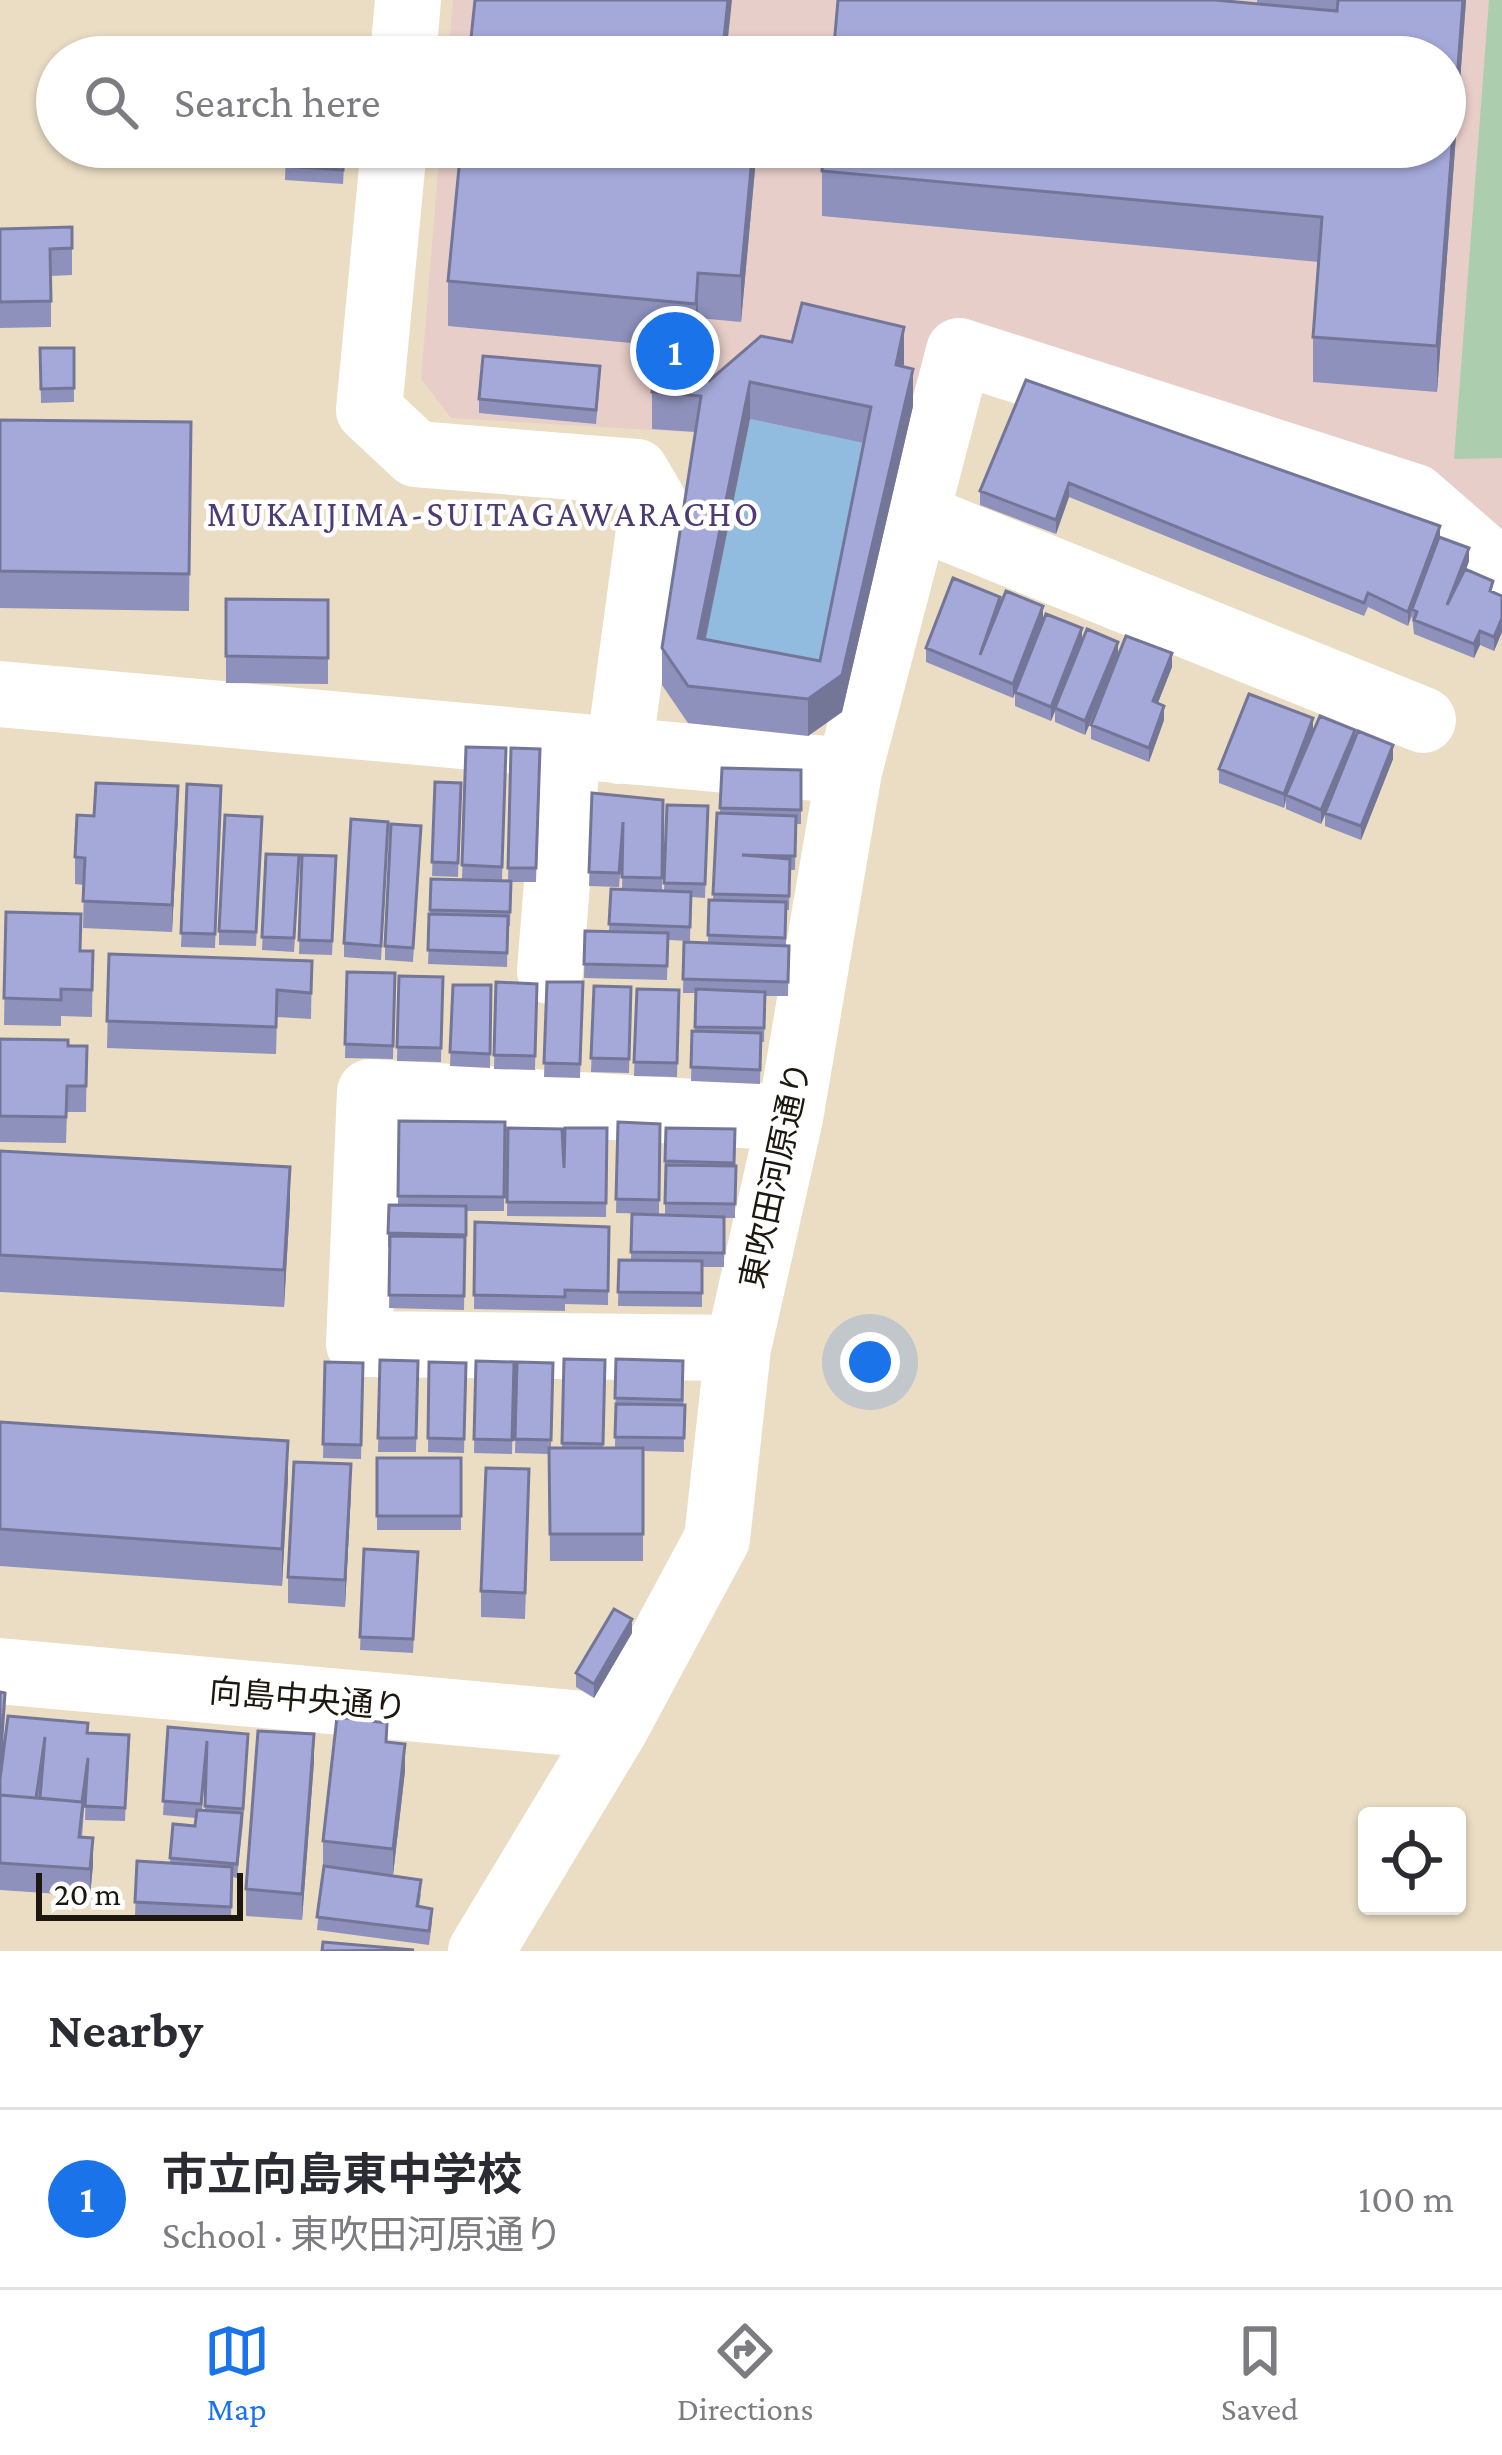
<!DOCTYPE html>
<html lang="en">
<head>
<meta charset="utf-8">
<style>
	body { margin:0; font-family:"Crimson Pro","Noto Sans JP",serif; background:#f7f7f7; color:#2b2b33 }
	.controls { position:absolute; right:36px; bottom:36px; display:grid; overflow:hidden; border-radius:12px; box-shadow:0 3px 9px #0004 }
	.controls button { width:108px; height:108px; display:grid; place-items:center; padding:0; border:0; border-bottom:3px solid #e1e1e2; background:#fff; color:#2b2b33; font:60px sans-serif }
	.scale { position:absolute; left:36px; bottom:30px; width:207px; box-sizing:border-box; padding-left:12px; border:6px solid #1d180f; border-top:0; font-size:33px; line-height:42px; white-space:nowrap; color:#1d180f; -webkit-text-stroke:9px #fff; paint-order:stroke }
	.you { position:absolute; left:870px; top:1362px; width:42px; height:42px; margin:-30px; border:9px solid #fff; border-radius:50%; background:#1a73e8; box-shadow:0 0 0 18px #1a73e833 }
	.badge { display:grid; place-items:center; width:78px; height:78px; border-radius:50%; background:#1a73e8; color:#fff; font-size:39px; font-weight:700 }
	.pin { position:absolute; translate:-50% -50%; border:6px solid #fff; box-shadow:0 3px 12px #0006 }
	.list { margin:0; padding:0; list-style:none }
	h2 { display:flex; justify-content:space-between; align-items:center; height:156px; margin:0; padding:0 48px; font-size:51px }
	h2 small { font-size:39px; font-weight:400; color:#7c7c81 }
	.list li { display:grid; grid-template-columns:78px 1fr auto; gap:36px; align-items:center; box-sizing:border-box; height:180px; padding:0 48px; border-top:3px solid #e1e1e2 }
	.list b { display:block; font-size:45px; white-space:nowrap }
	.list p { margin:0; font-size:39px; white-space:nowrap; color:#7c7c81 }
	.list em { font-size:39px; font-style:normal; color:#7c7c81 }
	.icon { flex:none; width:66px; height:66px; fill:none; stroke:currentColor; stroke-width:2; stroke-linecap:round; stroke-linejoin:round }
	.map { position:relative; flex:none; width:1502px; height:1951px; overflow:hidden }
	.search { position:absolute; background:#fff; box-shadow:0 3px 9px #0004; left:36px; right:36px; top:36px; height:132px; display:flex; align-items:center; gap:30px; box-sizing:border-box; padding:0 42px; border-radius:66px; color:#7c7c81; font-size:45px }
	.sheet { height:336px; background:#fff }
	nav { display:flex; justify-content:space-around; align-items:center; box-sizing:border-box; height:168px; border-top:3px solid #e1e1e2; background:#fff; font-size:33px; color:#7c7c81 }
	nav a { display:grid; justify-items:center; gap:6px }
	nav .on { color:#1a73e8 }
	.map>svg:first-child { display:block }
</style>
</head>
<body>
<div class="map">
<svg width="1502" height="1951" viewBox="0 0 1502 1951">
	<rect width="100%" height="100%" fill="#ebddc4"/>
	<!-- education -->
	<path fill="#e8cec9" d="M 453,0 L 1502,0 L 1502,539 L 1092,370 L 931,332 L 842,712 L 808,736 L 688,723 L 662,685 L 701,433 L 451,418 L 421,379 L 440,147 L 1445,147 L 1445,57 L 448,57 Z"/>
	<!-- grass -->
	<path fill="#adcdaf" d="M 1489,0 L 1502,0 L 1502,458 L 1454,459 Z"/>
	<!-- water -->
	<path fill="#91bbdf" d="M 750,419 L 871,444 L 820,698 L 698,675 Z"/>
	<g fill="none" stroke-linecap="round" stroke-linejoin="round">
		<!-- minor -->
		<path stroke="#fff" stroke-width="66" d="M 403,57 L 408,0
			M 394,147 L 369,410 L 416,454 L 636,472 L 653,501 L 619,751
			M 917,516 L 1423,720
			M 0,694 L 849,771
			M 550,971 L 568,746
			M 738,1348 L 359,1344 L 370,1092 L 790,1118
			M 0,1671 L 616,1727
			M 481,1951 L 616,1727 L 717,1539 L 738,1348 L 790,1118 L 849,771 L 959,351 L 1415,497 L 1502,573"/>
	</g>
	<!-- wall -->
	<path fill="#8e91bb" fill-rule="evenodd" d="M 1257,0 L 1466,0 L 1437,392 L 1313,382 L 1313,337 L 1319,262 L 822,216 L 822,171 L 1257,4 Z
		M 286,147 L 345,147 L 343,184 L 285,180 Z
		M 461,147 L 757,147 L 741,322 L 698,318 L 696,349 L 448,326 L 448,281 Z
		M 72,227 L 72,275 L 51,276 L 51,327 L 0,328 L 0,229 Z
		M 40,348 L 74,348 L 74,402 L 41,403 Z
		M 904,367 L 913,406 L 842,712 L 808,736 L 688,723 L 662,685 L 662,648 L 695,432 L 652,429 L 652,392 L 709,381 ZM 750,419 L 864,443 L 820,661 L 706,639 Z
		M 600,380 L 596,424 L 479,413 L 479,399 Z
		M 1026,380 L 1440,538 L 1469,561 L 1466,570 L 1493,593 L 1502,596 L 1502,632 L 1494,651 L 1480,645 L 1474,658 L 1414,634 L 1412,616 L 1408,626 L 1368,607 L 1364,616 L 1069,497 L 1056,534 L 980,505 L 980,491 Z
		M 0,420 L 191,422 L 189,611 L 0,608 Z
		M 226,599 L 328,600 L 328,684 L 226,683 Z
		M 1000,605 L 1043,620 L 1082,641 L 1118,655 L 1172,667 L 1158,703 L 1164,720 L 1149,762 L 1091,739 L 1091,725 L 1116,660 L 1085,735 L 1055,722 L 1055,711 L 1051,721 L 1015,706 L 1015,693 L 1013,698 L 926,662 L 926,648 Z
		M 1313,732 L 1355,738 L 1393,759 L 1361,840 L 1325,826 L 1325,815 L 1321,824 L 1286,809 L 1286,801 L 1284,808 L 1219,783 L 1219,769 Z
		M 466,747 L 506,748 L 502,880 L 462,879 Z
		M 511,748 L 540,749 L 536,882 L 511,882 L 510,926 L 508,926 L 507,967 L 428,964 L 431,879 L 508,881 Z
		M 722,768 L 801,770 L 801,824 L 796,824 L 795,870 L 790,870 L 789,910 L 786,910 L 786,946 L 789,946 L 788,996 L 765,996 L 764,1042 L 761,1042 L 760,1084 L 691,1081 L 692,1031 L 695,1031 L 696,993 L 683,993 L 684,942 L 708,943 L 709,900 L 713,900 L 717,813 L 720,813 Z
		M 435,782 L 461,783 L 458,877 L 432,876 Z
		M 187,784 L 221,786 L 215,948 L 181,947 Z
		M 592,793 L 663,800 L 662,891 L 664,891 L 667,805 L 708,806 L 705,898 L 691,897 L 690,941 L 668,940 L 667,980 L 584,978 L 585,931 L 609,931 L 611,889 L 622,890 L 623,842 L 619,887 L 589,886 Z
		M 178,813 L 172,932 L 83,928 L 84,885 L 75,884 L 75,857 L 94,816 Z
		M 421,826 L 413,962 L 385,960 L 385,946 Z
		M 262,831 L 256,946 L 219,945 L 219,931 Z
		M 388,836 L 381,960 L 344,957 L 344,943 Z
		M 266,854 L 299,869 L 294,952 L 262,950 Z
		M 302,855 L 336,856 L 332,955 L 299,954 Z
		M 6,912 L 81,951 L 93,951 L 92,1017 L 61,1016 L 61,1026 L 4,1025 Z
		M 109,954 L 312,961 L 311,1019 L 277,1017 L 276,1054 L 107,1048 Z
		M 347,972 L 395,973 L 393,1059 L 345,1058 Z
		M 399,976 L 443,977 L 441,1062 L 397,1061 Z
		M 496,982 L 537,984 L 535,1070 L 494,1069 Z
		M 547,982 L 583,982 L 580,1078 L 544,1077 Z
		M 453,985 L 491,985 L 490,1068 L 450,1066 Z
		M 594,986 L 631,987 L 629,1073 L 591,1072 Z
		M 637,989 L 679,990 L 677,1077 L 634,1076 Z
		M 0,1039 L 87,1046 L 86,1112 L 67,1112 L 66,1143 L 0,1142 Z
		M 399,1121 L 505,1122 L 504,1211 L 466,1211 L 464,1310 L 389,1308 L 390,1247 L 388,1247 L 388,1233 L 398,1205 Z
		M 618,1122 L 660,1124 L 659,1214 L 616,1213 Z
		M 508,1128 L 564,1168 L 607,1128 L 606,1217 L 507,1216 Z
		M 735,1129 L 735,1218 L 724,1218 L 724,1267 L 702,1267 L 702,1307 L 618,1306 L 619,1260 L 631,1260 L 632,1214 L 665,1215 L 665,1161 Z
		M 0,1151 L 290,1204 L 284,1307 L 0,1292 Z
		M 475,1222 L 609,1227 L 608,1305 L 565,1304 L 565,1311 L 474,1309 Z
		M 564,1359 L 605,1360 L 603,1448 L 615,1448 L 616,1359 L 683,1361 L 684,1452 L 643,1451 L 643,1561 L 550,1561 L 549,1454 L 515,1453 L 517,1362 L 553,1363 L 551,1448 L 562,1448 Z
		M 380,1360 L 418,1361 L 416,1452 L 378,1452 Z
		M 476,1361 L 514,1362 L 512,1454 L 474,1453 Z
		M 325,1362 L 363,1363 L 361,1459 L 323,1458 Z
		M 429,1362 L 466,1363 L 464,1453 L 428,1452 Z
		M 0,1422 L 288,1478 L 282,1586 L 0,1566 Z
		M 377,1458 L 461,1458 L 461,1530 L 377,1530 Z
		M 351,1491 L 345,1607 L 288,1603 L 288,1577 Z
		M 529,1496 L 525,1619 L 481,1617 L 481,1591 Z
		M 364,1549 L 418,1566 L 413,1653 L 360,1650 Z
		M 632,1633 L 594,1698 L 576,1687 L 576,1673 Z
		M 0,1692 L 0,1777 L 88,1733 L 129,1735 L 125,1821 L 85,1820 L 86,1783 L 82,1838 L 93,1865 L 90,1896 L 0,1890 Z
		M 168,1727 L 248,1734 L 243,1823 L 237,1878 L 232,1877 L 231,1921 L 135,1916 L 137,1861 L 170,1863 L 173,1824 L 195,1826 L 196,1818 L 163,1815 ZM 206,1762 L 205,1810 L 202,1810 Z
		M 314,1761 L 302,1920 L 246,1916 L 246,1889 Z
		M 405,1771 L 393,1875 L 421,1894 L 419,1907 L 432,1922 L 429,1945 L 317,1930 L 323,1867 L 323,1841 Z"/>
	<!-- shaded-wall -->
	<path fill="#747698" d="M 728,0 L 732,0 L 726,57 L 722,57 Z
		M 1463,0 L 1466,0 L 1437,392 L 1437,346 Z
		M 753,147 L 757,147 L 741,322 L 741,276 Z
		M 698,273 L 698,318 L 696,349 L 696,304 Z
		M 904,327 L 904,364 L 896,402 L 896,365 Z
		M 913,369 L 913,406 L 842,712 L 808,736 L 808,699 Z
		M 750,382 L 750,419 L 698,675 L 698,638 Z
		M 1069,483 L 1069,497 L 1056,534 L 1056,520 Z
		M 1440,526 L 1440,540 L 1412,609 L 1408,626 L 1408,612 Z
		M 1469,548 L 1469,561 L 1447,619 L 1447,605 Z
		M 1043,606 L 1043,620 L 1013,698 L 1013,684 Z
		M 1502,618 L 1502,632 L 1494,651 L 1494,637 Z
		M 1082,628 L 1082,642 L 1051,721 L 1051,707 Z
		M 1480,631 L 1480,645 L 1474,658 L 1474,644 Z
		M 1118,642 L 1118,656 L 1085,735 L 1085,721 Z
		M 1172,653 L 1172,667 L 1153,715 L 1153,701 Z
		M 1164,706 L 1164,720 L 1149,762 L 1149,748 Z
		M 1313,718 L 1313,732 L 1286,795 L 1284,808 L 1284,794 Z
		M 1355,730 L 1355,744 L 1321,824 L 1321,810 Z
		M 1393,745 L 1393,759 L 1361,840 L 1361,826 Z
		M 178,786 L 178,813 L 172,932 L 172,905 Z
		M 290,1167 L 290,1204 L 284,1307 L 284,1270 Z
		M 288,1441 L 288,1478 L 282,1586 L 282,1549 Z
		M 351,1464 L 351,1491 L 345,1607 L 345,1580 Z
		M 632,1619 L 632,1633 L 594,1698 L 594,1684 Z
		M 314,1734 L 314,1761 L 302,1920 L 302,1894 Z
		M 405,1744 L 405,1771 L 393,1875 L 393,1849 Z
		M 93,1838 L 93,1865 L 90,1896 L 90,1869 Z"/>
	<!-- building -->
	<path fill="#a5a9d9" stroke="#747698" stroke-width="3" fill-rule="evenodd" d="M 475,0 L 728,0 L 722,57 L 469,57 Z
		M 838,0 L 1215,0 L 1337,11 L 1338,0 L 1463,0 L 1437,346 L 1313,337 L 1322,217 L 822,171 L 824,147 L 1445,147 L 1445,57 L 833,57 Z
		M 286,147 L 344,147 L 343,170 L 285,166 Z
		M 461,147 L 753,147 L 741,276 L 698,273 L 696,304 L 448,281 Z
		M 72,227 L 72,248 L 50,249 L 51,301 L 0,302 L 0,229 Z
		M 802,303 L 904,327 L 896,365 L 913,369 L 842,675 L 808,699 L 688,686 L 662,648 L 701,396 L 652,392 L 654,374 L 709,381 L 761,336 L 792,342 ZM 750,382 L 871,407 L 820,661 L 698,638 Z
		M 40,348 L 74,348 L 74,388 L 41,389 Z
		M 483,356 L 600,366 L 596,410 L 479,399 Z
		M 1026,380 L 1440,526 L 1408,612 L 1368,593 L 1364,603 L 1069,483 L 1056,520 L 980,491 Z
		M 0,420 L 191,422 L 189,574 L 0,571 Z
		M 1439,537 L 1469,548 L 1447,605 L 1465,569 L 1493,581 L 1490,591 L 1502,596 L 1502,618 L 1494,637 L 1480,631 L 1474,644 L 1414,620 L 1417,612 L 1412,609 Z
		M 953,578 L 1000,597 L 980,655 L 1006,591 L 1043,606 L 1013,684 L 926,648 Z
		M 226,599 L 328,600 L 328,658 L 226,656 Z
		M 1046,614 L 1082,628 L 1051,707 L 1015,692 Z
		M 1087,629 L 1118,642 L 1085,721 L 1055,708 Z
		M 1126,636 L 1172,653 L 1153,701 L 1164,706 L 1149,748 L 1091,725 Z
		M 1249,694 L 1313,718 L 1284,794 L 1219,769 Z
		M 1320,716 L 1355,730 L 1321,810 L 1286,795 Z
		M 1358,731 L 1393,745 L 1361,826 L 1325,813 Z
		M 466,747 L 506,748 L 502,867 L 462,865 Z
		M 511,748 L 540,749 L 536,868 L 508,868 Z
		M 722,768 L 801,770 L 801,810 L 720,808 Z
		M 435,782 L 461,783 L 458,863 L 432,862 Z
		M 96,783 L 178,786 L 172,905 L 83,901 L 85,858 L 75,857 L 77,815 L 94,816 Z
		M 187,784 L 221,786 L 215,934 L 181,933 Z
		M 592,793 L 663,800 L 662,878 L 622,877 L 623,822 L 619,873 L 589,872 Z
		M 667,805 L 708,806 L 705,884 L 664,883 Z
		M 717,813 L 796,816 L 795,856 L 742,855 L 790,859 L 789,896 L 713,894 Z
		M 225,815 L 262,817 L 256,932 L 219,931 Z
		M 351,819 L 388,822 L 381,946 L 344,943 Z
		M 391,824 L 421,826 L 413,948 L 385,946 Z
		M 266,854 L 299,855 L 294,938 L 262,937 Z
		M 302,855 L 336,856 L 332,941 L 299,940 Z
		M 431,879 L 511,881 L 510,912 L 430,910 Z
		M 611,889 L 691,892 L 690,927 L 609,924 Z
		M 709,900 L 786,902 L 785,938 L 708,935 Z
		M 6,912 L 81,914 L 80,951 L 93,951 L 92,990 L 61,989 L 61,1000 L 4,998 Z
		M 429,914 L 508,916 L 507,953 L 428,950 Z
		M 585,931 L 668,933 L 667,966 L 584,964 Z
		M 684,942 L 789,946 L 788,982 L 683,979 Z
		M 109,954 L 312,961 L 311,993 L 277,990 L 276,1027 L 107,1021 Z
		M 347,972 L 395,973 L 393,1046 L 345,1044 Z
		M 399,976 L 443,977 L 441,1048 L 397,1047 Z
		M 496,982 L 537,984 L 535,1056 L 494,1055 Z
		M 547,982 L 583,982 L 580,1064 L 544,1063 Z
		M 453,985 L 491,985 L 490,1054 L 450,1052 Z
		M 594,986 L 631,987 L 629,1059 L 591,1058 Z
		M 637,989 L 679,990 L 677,1063 L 634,1062 Z
		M 696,989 L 765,992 L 764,1028 L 695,1027 Z
		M 692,1031 L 761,1033 L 760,1070 L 691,1067 Z
		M 0,1039 L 68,1040 L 68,1046 L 87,1046 L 86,1086 L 67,1086 L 66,1117 L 0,1116 Z
		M 399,1121 L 505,1122 L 504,1197 L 398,1196 Z
		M 618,1122 L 660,1124 L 659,1200 L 616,1199 Z
		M 508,1128 L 562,1129 L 564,1168 L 565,1128 L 607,1128 L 606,1203 L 507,1202 Z
		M 666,1128 L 735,1129 L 734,1163 L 665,1161 Z
		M 0,1151 L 290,1167 L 284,1270 L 0,1255 Z
		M 666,1165 L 736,1166 L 735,1204 L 665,1203 Z
		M 389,1205 L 466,1206 L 466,1235 L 388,1233 Z
		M 632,1214 L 724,1217 L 724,1253 L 631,1252 Z
		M 475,1222 L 609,1227 L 608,1291 L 565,1290 L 565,1297 L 474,1295 Z
		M 390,1236 L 465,1237 L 464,1296 L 389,1295 Z
		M 619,1260 L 702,1261 L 702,1293 L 618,1292 Z
		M 564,1359 L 605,1360 L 603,1444 L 562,1443 Z
		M 616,1359 L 683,1361 L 682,1400 L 615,1398 Z
		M 380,1360 L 418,1361 L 416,1438 L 378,1438 Z
		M 476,1361 L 514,1362 L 512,1440 L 474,1439 Z
		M 325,1362 L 363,1363 L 361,1445 L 323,1444 Z
		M 429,1362 L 466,1363 L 464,1439 L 428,1438 Z
		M 517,1362 L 553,1363 L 551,1440 L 515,1439 Z
		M 616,1404 L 685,1405 L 684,1438 L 615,1437 Z
		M 0,1422 L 288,1441 L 282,1549 L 0,1529 Z
		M 549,1448 L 643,1448 L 643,1534 L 550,1534 Z
		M 377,1458 L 461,1458 L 461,1516 L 377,1516 Z
		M 294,1462 L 351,1464 L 345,1580 L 288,1577 Z
		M 486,1468 L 529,1469 L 525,1593 L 481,1591 Z
		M 364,1549 L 418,1552 L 413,1639 L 360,1637 Z
		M 614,1609 L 632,1619 L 594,1684 L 576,1673 Z
		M 0,1692 L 5,1693 L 0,1766 Z
		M 8,1716 L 88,1723 L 87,1733 L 129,1735 L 125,1808 L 85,1806 L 88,1758 L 82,1802 L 40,1798 L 45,1737 L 36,1798 L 0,1795 L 0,1779 Z
		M 337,1717 L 387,1723 L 386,1742 L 405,1744 L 393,1849 L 323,1841 Z
		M 168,1727 L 248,1734 L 243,1809 L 205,1806 L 207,1741 L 201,1804 L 163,1801 Z
		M 258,1731 L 314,1734 L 302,1894 L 246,1889 Z
		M 0,1795 L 83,1802 L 79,1837 L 93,1838 L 90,1869 L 0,1863 Z
		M 197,1810 L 242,1813 L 237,1864 L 170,1858 L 173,1824 L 195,1826 Z
		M 137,1861 L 232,1867 L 231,1907 L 135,1902 Z
		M 324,1866 L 421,1880 L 417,1906 L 432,1909 L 429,1931 L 317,1917 Z
		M 323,1942 L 414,1950 L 322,1951 Z"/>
	<g text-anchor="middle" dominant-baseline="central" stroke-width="9" stroke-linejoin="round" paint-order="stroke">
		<!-- street labels -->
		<g font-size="33" fill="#1d180f" stroke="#fff">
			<text transform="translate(775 1175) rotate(-78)">東吹田河原通り</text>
			<text transform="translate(308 1699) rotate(5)">向島中央通り</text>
		</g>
		<!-- neighbourhood labels -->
		<g font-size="36" letter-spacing="3" fill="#4c3b77" stroke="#fff">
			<text x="484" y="514">MUKAIJIMA-SUITAGAWARACHO</text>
		</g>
	</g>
</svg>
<div class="controls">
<button><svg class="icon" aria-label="locate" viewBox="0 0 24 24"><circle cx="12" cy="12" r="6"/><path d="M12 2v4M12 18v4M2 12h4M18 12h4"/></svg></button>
</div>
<div class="scale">20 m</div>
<div class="you"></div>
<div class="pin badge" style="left:675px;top:351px">1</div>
<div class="search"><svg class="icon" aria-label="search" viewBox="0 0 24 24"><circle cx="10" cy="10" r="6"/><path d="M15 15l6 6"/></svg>Search here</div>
</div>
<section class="sheet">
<h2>Nearby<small></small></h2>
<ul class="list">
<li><span class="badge">1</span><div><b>市立向島東中学校</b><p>School · 東吹田河原通り</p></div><em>100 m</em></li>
</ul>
</section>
<nav>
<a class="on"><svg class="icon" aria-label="map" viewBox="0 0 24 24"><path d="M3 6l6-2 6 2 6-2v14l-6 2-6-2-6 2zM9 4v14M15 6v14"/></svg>Map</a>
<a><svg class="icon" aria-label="directions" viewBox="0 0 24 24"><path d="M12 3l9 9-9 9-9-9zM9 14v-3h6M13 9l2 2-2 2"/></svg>Directions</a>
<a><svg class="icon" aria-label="saved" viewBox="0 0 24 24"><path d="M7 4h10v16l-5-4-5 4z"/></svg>Saved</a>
</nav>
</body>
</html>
